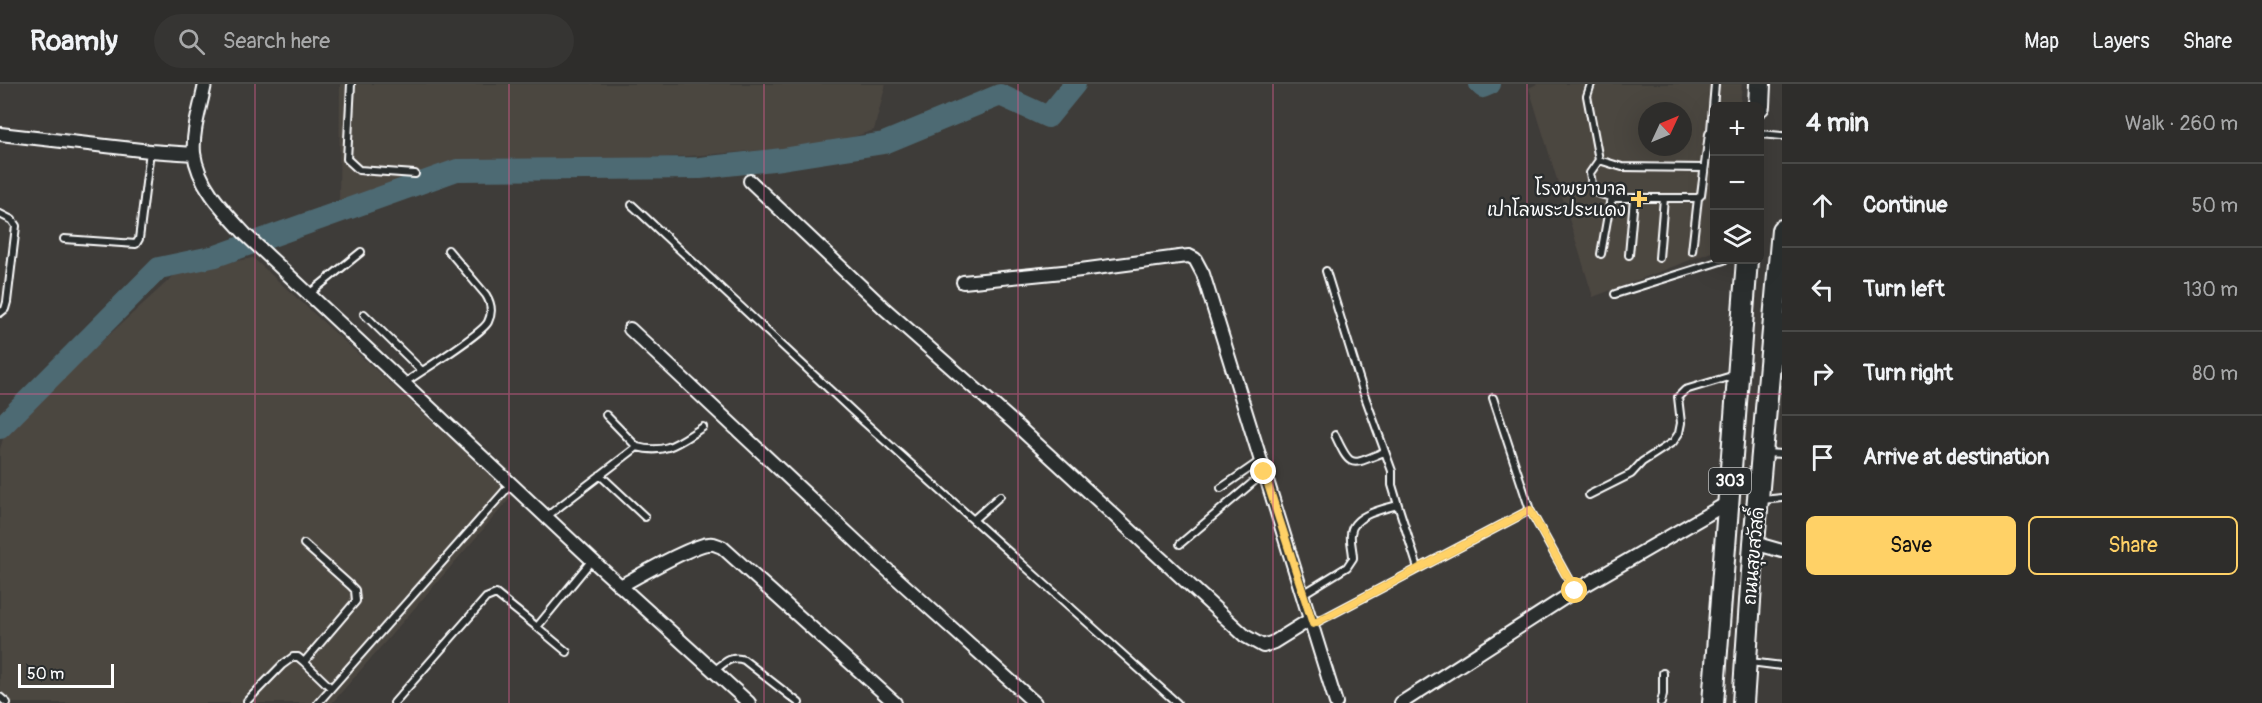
<!DOCTYPE html>
<html lang="en">
<head>
<meta charset="utf-8">
<style>
	body { margin:0; font-family:Pangolin,"Playpen Sans Thai",sans-serif; background:#363533; color:#f1f3f6 }
	.controls { position:absolute; right:18px; top:18px; display:grid; overflow:hidden; border-radius:9px; box-shadow:0 6px 24px #0002 }
	.controls button { width:54px; height:54px; display:grid; place-items:center; padding:0; border:0; border-bottom:2px solid #494947; background:#2e2d2b; color:#f1f3f6; font:30px sans-serif }
	.compass { position:absolute; left:1638px; top:18px; width:54px; height:54px; border-radius:50%; background:#2e2d2b; box-shadow:0 6px 24px #0002; rotate:46deg }
	.scale { position:absolute; left:18px; bottom:15px; width:96px; box-sizing:border-box; padding-left:6px; border:3px solid #fff; border-top:0; font-size:16px; line-height:21px; white-space:nowrap; color:#fff; -webkit-text-stroke:4px #2a2d2e; paint-order:stroke }
	.stop { position:absolute; width:18px; height:18px; margin:-14px; border:4px solid #ffd166; border-radius:50%; background:#fff }
	.stop.end { background:#ffd166; border-color:#fff; box-shadow:0 2px 6px #0008 }
	.list { margin:0; padding:0; list-style:none }
	h2 { display:flex; justify-content:space-between; align-items:center; height:78px; margin:0; padding:0 24px; font-size:26px }
	h2 small { font-size:20px; font-weight:400; color:#a7a8a9 }
	.list li { display:grid; grid-template-columns:39px 1fr auto; gap:18px; align-items:center; box-sizing:border-box; height:84px; padding:0 24px; border-top:2px solid #494947 }
	.list b { display:block; font-size:22px; white-space:nowrap }
	.list em { font-size:20px; font-style:normal; color:#a7a8a9 }
	.actions { display:flex; gap:12px; padding:18px 24px }
	.actions a { flex:1; padding:14px 0; border:2px solid #ffd166; border-radius:9px; text-align:center; font-size:21px; color:#ffd166 }
	.actions .main { background:#ffd166; color:#111 }
	.icon { flex:none; width:33px; height:33px; fill:none; stroke:currentColor; stroke-width:2; stroke-linecap:round; stroke-linejoin:round }
	.map { position:relative; flex:none; width:1782px; height:619px; overflow:hidden }
	header { display:flex; align-items:center; gap:36px; box-sizing:border-box; height:84px; padding:0 30px; background:#2e2d2b; border-bottom:2px solid #494947 }
	header strong { font-size:28px }
	nav { display:flex; gap:33px; margin-inline-start:auto; font-size:21px }
	.search { width:420px; height:54px; background:#363533; display:flex; align-items:center; gap:15px; box-sizing:border-box; padding:0 21px; border-radius:33px; color:#a7a8a9; font-size:22px }
	main { display:flex }
	aside { flex:1; background:#2e2d2b }
	.map>svg:first-child { display:block }
</style>
</head>
<body>
<header>
<strong>Roamly</strong>
<div class="search"><svg class="icon" aria-label="search" viewBox="0 0 24 24"><circle cx="10" cy="10" r="6"/><path d="M15 15l6 6"/></svg>Search here</div>
<nav><a>Map</a><a>Layers</a><a>Share</a></nav>
</header>
<main>
<div class="map">
<svg width="1782" height="619" viewBox="0 0 1782 619">
	<rect width="100%" height="100%" fill="#3e3c39"/>
	<filter id="ink" filterUnits="userSpaceOnUse"><feTurbulence type="fractalNoise" baseFrequency=".0167" numOctaves="2"/><feDisplacementMap in="SourceGraphic" scale="12" xChannelSelector="R" yChannelSelector="G"/><feConvolveMatrix kernelMatrix="1 2 1 2 8 2 1 2 1" color-interpolation-filters="sRGB"/></filter>
	<g filter="url(#ink)">
		<!-- built -->
		<path fill="#4c4641" fill-rule="evenodd" d="M 340,0 L 886,0 L 874,46 L 829,61 L 689,72 L 505,80 L 427,96 L 339,126 Z
			M 1537,0 L 1742,0 L 1740,22 L 1714,22 L 1714,167 L 1593,213 L 1529,4 ZM 1647,27 L 1683,27 L 1683,63 L 1647,63 Z
			M 253,174 L 513,411 L 332,619 L 0,619 L 0,365 L 6,345 L 179,187 Z"/>
		<g fill="none" stroke-linecap="round" stroke-linejoin="round">
			<!-- river -->
			<path stroke="#4e6a73" stroke-width="22" d="M 1480,0 L 1483,3 L 1490,0
				M 0,344 L 159,184 L 216,172 L 457,86 L 700,84 L 782,75 L 884,59 L 1000,11 L 1048,33 L 1075,0"/>
			<defs>
				<path id="lane" d="M 351,0 L 347,75 L 359,86 L 415,90
					M 1591,0 L 1587,12 L 1599,76 L 1622,83 L 1704,84
					M 1711,46 L 1715,0
					M 1760,50 L 1782,52
					M 1599,76 L 1590,89 L 1592,100 L 1597,109 L 1614,114
					M 632,121 L 863,337 L 1177,619
					M 0,130 L 12,136 L 16,142 L 7,218 L 5,225 L 0,229
					M 64,155 L 136,160 L 139,155 L 150,67
					M 1692,167 L 1698,114
					M 1601,170 L 1610,119 L 1614,114 L 1698,114 L 1701,111 L 1709,50 L 1711,46 L 1714,46
					M 1629,171 L 1634,114
					M 1659,174 L 1664,114
					M 1326,187 L 1364,310 L 1392,387 L 1392,401 L 1398,421 L 1418,484
					M 309,210 L 361,168
					M 1615,210 L 1724,176
					M 364,230 L 422,287
					M 404,299 C 419,289 482,250 488,238 C 493,228 491,219 486,211 L 448,166
					M 1493,314 L 1530,426
					M 606,331 L 637,363
					M 1335,351 C 1351,386 1351,381 1384,368
					M 1766,369 L 1782,370
					M 600,391 L 645,433
					M 1221,404 L 1260,377
					M 1589,411 L 1631,390 L 1642,378 L 1673,358 L 1679,349 L 1681,339 L 1678,313 L 1685,306 L 1735,291
					M 1762,416 L 1782,414
					M 546,433 L 637,363 C 666,371 679,358 703,343
					M 973,436 L 1000,412
					M 304,460 L 350,501 L 355,506 L 356,517 L 304,578 L 331,604
					M 1180,460 L 1264,389
					M 1303,510 L 1347,483 L 1353,474 C 1353,466 1350,458 1351,450 C 1352,431 1383,425 1398,421
					M 1313,540 L 1530,426 L 1575,507
					M 537,543 L 567,568
					M 1750,578 L 1782,582
					M 714,587 C 724,579 731,571 744,576 L 799,619
					M 0,613 L 7,619
					M 247,617 L 282,581 L 293,573 L 298,573 L 304,578
					M 318,619 L 511,400
					M 394,619 L 486,514 L 496,510 L 537,543 L 592,476
					M 1661,619 L 1663,610 L 1663,589"/>
				<path id="street" d="M 205,0 C 201,22 192,47 194,69 C 198,102 226,129 246,151 L 592,476 L 749,619
					M 0,50 L 150,67 L 194,70
					M 750,97 L 885,225 L 1013,338 L 1245,552 L 1263,562 L 1274,558 L 1311,535
					M 963,198 L 1073,187 L 1179,173 L 1189,172 L 1195,175 L 1203,190 L 1336,619
					M 630,245 L 872,472 L 1035,619
					M 1754,459 L 1782,467
					M 620,502 C 637,493 694,460 709,460 C 714,459 718,462 722,463 L 895,619
					M 1401,619 L 1575,507 L 1729,418"/>
				<path id="primary" d="M 1759,22 L 1760,0
					M 1713,619 L 1747,176
					M 1743,619 L 1754,459 L 1782,146"/>
			</defs>
			<!-- lane casing -->
			<use href="#lane" stroke="#fff" stroke-width="10"/>
			<!-- street casing -->
			<use href="#street" stroke="#fff" stroke-width="16"/>
			<!-- primary casing -->
			<use href="#primary" stroke="#fff" stroke-width="24"/>
			<!-- lane -->
			<use href="#lane" stroke="#2a2d2e" stroke-width="6"/>
			<!-- street -->
			<use href="#street" stroke="#2a2d2e" stroke-width="12"/>
			<!-- primary -->
			<use href="#primary" stroke="#2a2d2e" stroke-width="20"/>
		</g>
	</g>
	<g fill="none" stroke-linecap="round" stroke-linejoin="round" filter="url(#ink)">
		<!-- route -->
		<path stroke="#ffd166" stroke-width="8" d="M 1264,388 L 1313,540 L 1530,426 L 1575,507"/>
	</g>
	<!-- grid -->
	<path fill="none" stroke="#d45d8c" stroke-width="1.5" stroke-opacity="0.55" d="M 255,0 L 255,619M 509,0 L 509,619M 764,0 L 764,619M 1018,0 L 1018,619M 1273,0 L 1273,619M 1527,0 L 1527,619M 0,310 L 1782,310"/>
	<!-- markers -->
	<path fill="#ffd166" stroke="#2a2d2e" stroke-width="2" d="M1636 106h6v6h6v6h-6v6h-6v-6h-6v-6h6z"/>
	<g text-anchor="middle" dominant-baseline="central" stroke-width="5" stroke-linejoin="round" paint-order="stroke">
		<!-- shield labels -->
		<rect fill="#2a2d2e" stroke="#bfc0c0" stroke-width="1.5" x="1709" y="384" width="42" height="26" rx="4.5"/>
		<g font-size="16" font-weight="bold" fill="#fff">
			<text x="1730" y="397">303</text>
		</g>
		<!-- poi labels -->
		<g font-size="18" fill="#fff" stroke="#2a2d2e" text-anchor="end">
			<text x="1626" y="105">โรงพยาบาล<tspan x="1626" dy="21">เปาโลพระประแดง</tspan></text>
		</g>
		<!-- street labels -->
		<g font-size="18" fill="#fff" stroke="#2a2d2e">
			<text transform="translate(1754 472) rotate(-85)">ถนนสุขสวัสดิ์</text>
		</g>
	</g>
</svg>
<div class="controls">
<button>+</button>
<button>−</button>
<button><svg class="icon" aria-label="layers" viewBox="0 0 24 24"><path d="M12 4l9 5-9 5-9-5zM3 14l9 5 9-5"/></svg></button>
</div>
<svg class="compass" viewBox="-18 -18 36 36"><path d="M0-13l5 13h-10z" fill="#e53935"/><path d="M0 13l5-13h-10z" fill="#a7a8a9"/></svg>
<div class="scale">50 m</div>
<div class="stop" style="left:1575px;top:507px"></div>
<div class="stop end" style="left:1264px;top:388px"></div>
</div>
<aside>
<h2>4 min<small>Walk · 260 m</small></h2>
<ul class="list">
<li><svg class="icon" aria-label="ahead" viewBox="0 0 24 24"><path d="M12 20V5M6 11l6-6 6 6"/></svg><div><b>Continue</b></div><em>50 m</em></li>
<li><svg class="icon" aria-label="left" viewBox="0 0 24 24"><path d="M17 20v-9H6M10 6l-5 5 5 5"/></svg><div><b>Turn left</b></div><em>130 m</em></li>
<li><svg class="icon" aria-label="right" viewBox="0 0 24 24"><path d="M7 20v-9h11M14 6l5 5-5 5"/></svg><div><b>Turn right</b></div><em>80 m</em></li>
<li><svg class="icon" aria-label="arrive" viewBox="0 0 24 24"><path d="M6 21V4h12l-3 4 3 4H6"/></svg><div><b>Arrive at destination</b></div></li>
</ul>
<div class="actions"><a class="main">Save</a><a>Share</a></div>
</aside>
</main>
</body>
</html>
